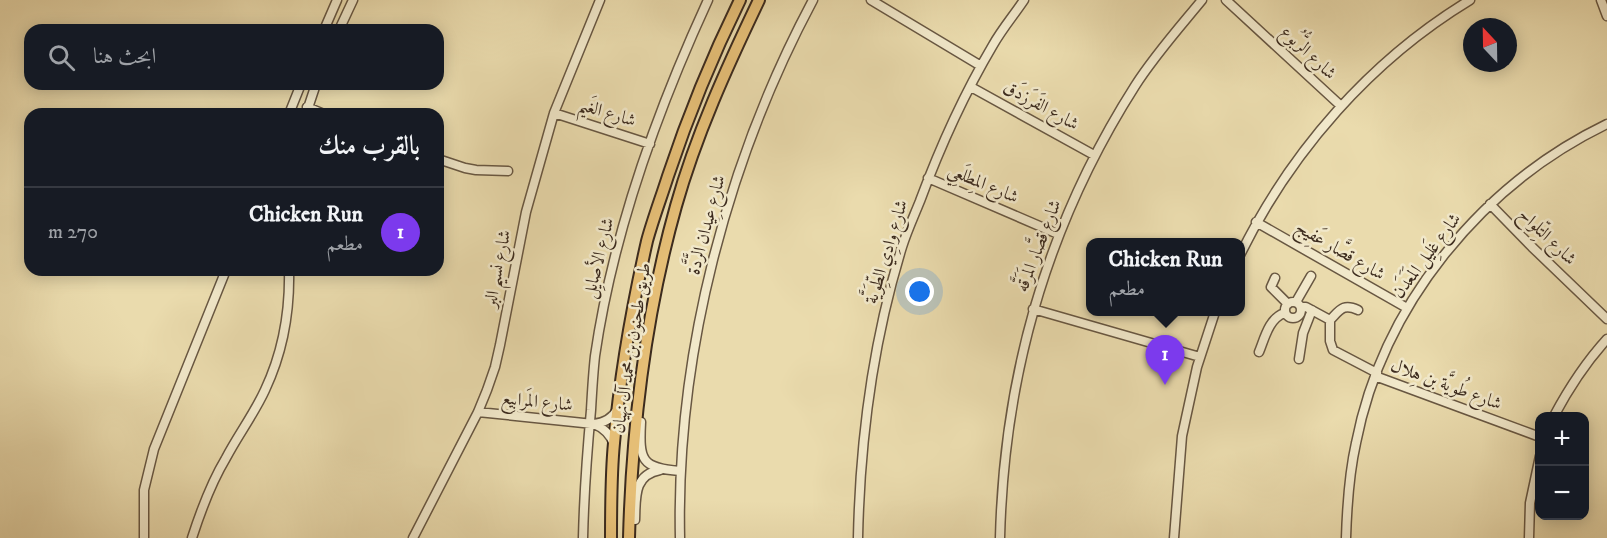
<!DOCTYPE html>
<html lang="ar">
<head>
<meta charset="utf-8">
<style>
	body { margin:0; font-family:"IM FELL DW Pica",Amiri,serif; background:#242831; color:#f1f3f6; direction:rtl }
	.controls { position:absolute; right:18px; bottom:18px; display:grid; overflow:hidden; border-radius:12px; box-shadow:0 3px 15px #0003 }
	.controls button { width:54px; height:54px; display:grid; place-items:center; padding:0; border:0; border-bottom:2px solid #363941; background:#171b24; color:#f1f3f6; font:30px sans-serif }
	.compass { position:absolute; left:1463px; top:18px; width:54px; height:54px; border-radius:50%; background:#171b24; box-shadow:0 3px 15px #0003; rotate:338deg }
	.you { position:absolute; left:920px; top:292px; width:21px; height:21px; margin:-15px; border:4px solid #fff; border-radius:50%; background:#1a73e8; box-shadow:0 0 0 9px #1a73e833 }
	.badge { display:grid; place-items:center; width:39px; height:39px; border-radius:50%; background:#7c3aed; color:#fff; font-size:20px; font-weight:700 }
	.pin { position:absolute; translate:-50% -50px; filter:drop-shadow(0 2px 3px #0008) }
	.pin::after { content:''; position:absolute; top:32px; width:21px; height:18px; background:inherit; clip-path:polygon(0 0,100% 0,50% 100%) }
	.popup { position:absolute; left:1086px; top:238px; width:159px; height:78px; box-sizing:border-box; display:grid; place-content:center; border-radius:12px; background:#171b24; filter:drop-shadow(0 2px 4px #0005); font-size:20px; white-space:nowrap; color:#9ea1a6 }
	.popup b { font-size:22px; color:#f1f3f6 }
	.popup::after { content:''; position:absolute; left:50%; top:100%; margin-left:-12px; border:12px solid transparent; border-top-color:#171b24 }
	.list { margin:0; padding:0; list-style:none }
	h2 { display:flex; justify-content:space-between; align-items:center; height:78px; margin:0; padding:0 24px; font-size:26px }
	h2 small { font-size:20px; font-weight:400; color:#9ea1a6 }
	.list li { display:grid; grid-template-columns:39px 1fr auto; gap:18px; align-items:center; box-sizing:border-box; height:90px; padding:0 24px; border-top:2px solid #363941 }
	.list b { display:block; font-size:22px; white-space:nowrap }
	.list p { margin:0; font-size:20px; white-space:nowrap; color:#9ea1a6 }
	.list em { font-size:20px; font-style:normal; color:#9ea1a6 }
	.icon { flex:none; width:33px; height:33px; fill:none; stroke:currentColor; stroke-width:2; stroke-linecap:round; stroke-linejoin:round }
	.map { position:relative; flex:none; width:1607px; height:538px; overflow:hidden; direction:ltr }
	.search { position:absolute; background:#171b24; box-shadow:0 3px 15px #0003; left:24px; top:24px; width:420px; height:66px; display:flex; align-items:center; gap:15px; box-sizing:border-box; padding:0 21px; border-radius:18px; color:#9ea1a6; font-size:22px }
	.panel { position:absolute; background:#171b24; box-shadow:0 3px 15px #0003; left:24px; top:108px; width:420px; height:168px; border-radius:18px; direction:rtl }
	.map>svg:first-child { display:block }
</style>
</head>
<body>
<div class="map">
<svg width="1607" height="538" viewBox="0 0 1607 538">
	<rect width="100%" height="100%" fill="#eadbad"/>
	<filter id="stains"><feTurbulence type="fractalNoise" baseFrequency=".00333" numOctaves="4"/><feColorMatrix values="0 0 0 0 .2 0 0 0 0 .09 0 0 0 0 .02 0 0 0 .5 -.17"/></filter>
	<radialGradient id="worn" r=".72"><stop offset=".6" stop-color="#630" stop-opacity="0"/><stop offset="1" stop-color="#630" stop-opacity=".3"/></radialGradient>
	<g fill="none" stroke-linecap="round" stroke-linejoin="round">
		<defs>
			<path id="minor" d="M 871,0 L 981,66
				M 1226,0 L 1341,106
				M 1601,0 L 1607,16
				M 324,30 L 337,0
				M 339,30 L 353,0
				M 971,87 L 1094,155
				M 307,107 L 324,114
				M 554,113 L 650,144
				M 289,114 L 301,84
				M 306,114 L 316,84
				M 438,159 L 465,168 L 476,170 L 508,171
				M 928,178 L 1058,234
				M 1490,204 L 1532,247 L 1607,319
				M 1256,222 L 1407,308
				M 1240,255 C 1291,151 1371,60 1470,0
				M 1275,278 L 1271,287 L 1288,304
				M1285 310a8 8 0 1 1 16 0a8 8 0 1 1-16 0Z
				M 1296,302 L 1311,276
				M 1301,307 L 1306,307 L 1330,320 L 1330,341 L 1333,350 L 1377,373
				M 1033,309 L 1200,357
				M 1330,320 C 1340,310 1343,303 1358,310
				M 1259,352 C 1265,337 1269,319 1284,313
				M 1299,359 L 1303,333 L 1312,310
				M 1375,376 L 1540,437
				M 478,412 L 593,424 C 605,423 613,418 618,408
				M 1554,416 C 1569,388 1586,362 1607,339
				M 641,422 C 639,460 641,468 680,471
				M 594,424 C 604,428 610,434 614,444
				M 635,520 C 636,498 633,475 660,470
				M 144,538 L 144,490 L 154,449 L 226,270
				M 192,538 C 201,510 211,483 226,458 C 238,435 254,414 265,390 C 283,352 290,312 289,270
				M 413,538 L 478,412 L 487,390 L 495,367 L 500,345 L 526,212 L 554,113 L 600,0
				M 583,538 C 584,495 587,453 591,410 C 592,392 593,374 595,356 C 613,232 656,113 708,0
				M 680,538 C 676,355 727,161 813,0
				M 858,538 C 860,440 873,341 902,247 C 907,231 914,216 920,201 C 940,147 964,94 993,45 C 1002,29 1014,15 1024,0
				M 1000,538 C 1004,375 1047,224 1135,86 C 1154,56 1179,28 1202,0
				M 1174,538 L 1182,436 L 1197,367 L 1215,312
				M 1346,538 C 1347,506 1349,474 1356,443 C 1383,305 1481,185 1607,124
				M 1529,538 L 1530,503 L 1540,456"/>
			<path id="major" d="M 611,538 C 611,506 611,474 614,443 C 620,375 632,307 647,241 C 653,219 661,198 668,176 C 688,116 712,57 740,0
				M 629,538 C 632,424 645,316 676,206 C 696,135 727,67 759,0"/>
		</defs>
		<!-- minor casing -->
		<use href="#minor" stroke="#685742" stroke-width="11"/>
		<!-- major casing -->
		<use href="#major" stroke="#3c2b1e" stroke-width="14"/>
		<!-- minor -->
		<use href="#minor" stroke="#f1e8ca" stroke-width="8"/>
		<!-- major -->
		<use href="#major" stroke="#e5be76" stroke-width="10"/>
	</g>
	<g text-anchor="middle" dominant-baseline="central" stroke-width="5" stroke-linejoin="round" paint-order="stroke">
		<!-- street labels -->
		<g font-size="18" fill="#3c2b1e" stroke="#f1e8ca">
			<text transform="translate(1308 53) rotate(43)">شارع الرُّبُوع</text>
			<text transform="translate(1041 106) rotate(29)">شارع الفَرَزدَق</text>
			<text transform="translate(607 113) rotate(17)">شارع الغَيم</text>
			<text transform="translate(983 184) rotate(23)">شارع المِطلَعِي</text>
			<text transform="translate(707 225) rotate(-75)">شارع عِيدان الرَّدَّة</text>
			<text transform="translate(1547 237) rotate(44)">شارع التِّلواح</text>
			<text transform="translate(1039 246) rotate(-69)">شارع قصَّار المَرَقَّه</text>
			<text transform="translate(1340 251) rotate(30)">شارع قصَّار عَفِيج</text>
			<text transform="translate(887 252) rotate(-73)">شارع وادِي الطِّوَيَّة</text>
			<text transform="translate(1427 256) rotate(-53)">شارع غَلِيل المَعَدَن</text>
			<text transform="translate(599 258) rotate(-76)">شارع الأصايِل</text>
			<text transform="translate(498 269) rotate(-79)">شارع نسيم البر</text>
			<text transform="translate(632 348) rotate(-81)">طريق طحنون بن محمد آل نهيان</text>
			<text transform="translate(1446 385) rotate(20)">شارع طُويَّة بن هِلال</text>
			<text transform="translate(537 402) rotate(6)">شارع المَرابِيع</text>
		</g>
	</g>
	<rect width="100%" height="100%" filter="url(#stains)"/>
	<rect width="100%" height="100%" fill="url(#worn)"/>
</svg>
<div class="controls">
<button>+</button>
<button>−</button>
</div>
<svg class="compass" viewBox="-18 -18 36 36"><path d="M0-13l5 13h-10z" fill="#e53935"/><path d="M0 13l5-13h-10z" fill="#9ea1a6"/></svg>
<div class="you"></div>
<div class="pin badge" style="left:1165px;top:385px">1</div>
<div class="popup"><b>Chicken Run</b>مطعم</div>
<div class="search"><svg class="icon" aria-label="search" viewBox="0 0 24 24"><circle cx="10" cy="10" r="6"/><path d="M15 15l6 6"/></svg>ابحث هنا</div>
<section class="panel">
<h2>بالقرب منك<small></small></h2>
<ul class="list">
<li><span class="badge">1</span><div><b>Chicken Run</b><p>مطعم</p></div><em>270 m</em></li>
</ul>
</section>
</div>
</body>
</html>
